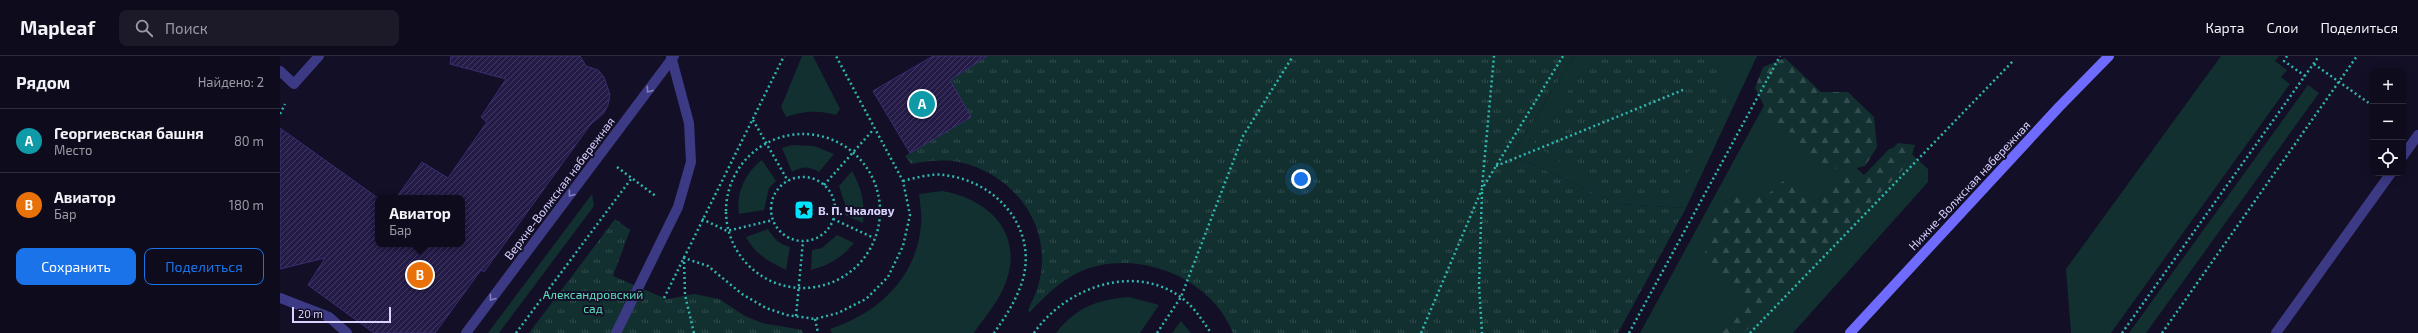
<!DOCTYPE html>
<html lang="ru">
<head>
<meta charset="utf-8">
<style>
	body { margin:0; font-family:"Exo 2",sans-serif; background:#1c1929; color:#f1f3f6 }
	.controls { position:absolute; right:12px; top:12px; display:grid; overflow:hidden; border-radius:8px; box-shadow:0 2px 10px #0003 }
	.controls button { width:36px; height:36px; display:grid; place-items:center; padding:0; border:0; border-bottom:1px solid #2e2b3b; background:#0e0b1c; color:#f1f3f6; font:20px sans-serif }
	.scale { position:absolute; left:12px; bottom:10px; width:99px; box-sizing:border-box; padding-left:4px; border:2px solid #d9d4ff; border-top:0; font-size:11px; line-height:14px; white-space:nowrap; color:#d9d4ff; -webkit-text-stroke:3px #130f26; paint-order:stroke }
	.you { position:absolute; left:1021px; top:123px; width:14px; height:14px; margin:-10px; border:3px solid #fff; border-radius:50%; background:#1a73e8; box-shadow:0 0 0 6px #1a73e833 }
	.badge { display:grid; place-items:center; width:26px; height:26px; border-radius:50%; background:#1a73e8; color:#fff; font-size:13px; font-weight:700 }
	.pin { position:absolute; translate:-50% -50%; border:2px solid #fff; box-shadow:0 1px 4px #0006 }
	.popup { position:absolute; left:95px; top:139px; width:90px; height:52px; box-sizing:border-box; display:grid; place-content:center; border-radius:8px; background:#0e0b1c; filter:drop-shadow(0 1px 3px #0005); font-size:13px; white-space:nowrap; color:#9b9ba3 }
	.popup b { font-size:15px; color:#f1f3f6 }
	.popup::after { content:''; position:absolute; left:50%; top:100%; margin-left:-8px; border:8px solid transparent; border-top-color:#0e0b1c }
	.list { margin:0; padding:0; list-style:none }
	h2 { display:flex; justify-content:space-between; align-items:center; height:52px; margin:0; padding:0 16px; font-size:17px }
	h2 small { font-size:13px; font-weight:400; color:#9b9ba3 }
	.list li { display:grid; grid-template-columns:26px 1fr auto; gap:12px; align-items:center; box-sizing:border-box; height:64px; padding:0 16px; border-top:1px solid #2e2b3b }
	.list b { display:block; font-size:15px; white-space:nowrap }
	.list p { margin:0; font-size:13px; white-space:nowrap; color:#9b9ba3 }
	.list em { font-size:13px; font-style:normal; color:#9b9ba3 }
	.actions { display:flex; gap:8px; padding:12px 16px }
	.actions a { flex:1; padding:9px 0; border:1px solid #1a73e8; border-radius:8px; text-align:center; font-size:14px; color:#1a73e8 }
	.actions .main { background:#1a73e8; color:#fff }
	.icon { flex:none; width:22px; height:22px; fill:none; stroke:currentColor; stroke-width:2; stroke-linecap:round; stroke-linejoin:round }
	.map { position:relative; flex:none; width:2138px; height:277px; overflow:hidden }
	header { display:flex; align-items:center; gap:24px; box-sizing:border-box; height:56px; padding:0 20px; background:#0e0b1c; border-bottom:1px solid #2e2b3b }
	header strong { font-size:19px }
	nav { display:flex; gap:22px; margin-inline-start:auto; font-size:14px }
	.search { width:280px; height:36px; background:#1c1929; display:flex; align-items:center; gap:10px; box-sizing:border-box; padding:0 14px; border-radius:8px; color:#9b9ba3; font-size:15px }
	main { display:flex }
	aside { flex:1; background:#0e0b1c }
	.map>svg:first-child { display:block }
</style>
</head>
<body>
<header>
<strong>Mapleaf</strong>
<div class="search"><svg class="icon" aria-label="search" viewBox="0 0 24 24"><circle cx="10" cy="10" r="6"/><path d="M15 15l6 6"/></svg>Поиск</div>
<nav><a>Карта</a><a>Слои</a><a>Поделиться</a></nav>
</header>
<main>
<aside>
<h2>Рядом<small>Найдено: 2</small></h2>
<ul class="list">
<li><span class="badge" style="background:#0f9aa8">A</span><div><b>Георгиевская башня</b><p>Место</p></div><em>80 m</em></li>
<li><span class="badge" style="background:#e8710a">B</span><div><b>Авиатор</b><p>Бар</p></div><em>180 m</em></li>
</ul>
<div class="actions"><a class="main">Сохранить</a><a>Поделиться</a></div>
</aside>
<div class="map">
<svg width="2138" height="277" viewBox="0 0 2138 277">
	<defs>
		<pattern id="forest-firs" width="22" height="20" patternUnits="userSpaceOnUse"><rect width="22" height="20" fill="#12302f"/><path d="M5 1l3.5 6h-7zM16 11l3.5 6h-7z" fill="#344d4e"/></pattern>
		<pattern id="park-tufts" width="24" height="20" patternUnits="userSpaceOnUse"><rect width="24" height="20" fill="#12302f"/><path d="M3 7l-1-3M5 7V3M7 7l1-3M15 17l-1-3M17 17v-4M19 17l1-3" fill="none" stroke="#344d4e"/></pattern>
		<pattern id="building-hatch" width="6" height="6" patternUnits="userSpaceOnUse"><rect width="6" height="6" fill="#241b47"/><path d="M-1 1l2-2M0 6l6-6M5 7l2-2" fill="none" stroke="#433b63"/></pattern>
	</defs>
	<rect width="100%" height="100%" fill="#130f26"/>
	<!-- grass -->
	<path fill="#12302f" d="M 522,0 L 533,0 L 560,53 L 556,59 C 537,54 525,55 506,61 L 501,51 Z
		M 1294,0 L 1477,0 L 1406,152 L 1337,148 L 1232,99 Z
		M 1941,0 L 1999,0 L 1995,5 L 2007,14 L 2001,21 L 2010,28 L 1831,277 L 1791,277 L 1786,213 Z
		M 1506,9 L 1552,88 L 1584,119 L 1609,93 L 1623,90 L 1648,113 L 1648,126 L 1513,277 L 1360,277 Z
		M 2028,29 L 2039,37 L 1866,277 L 1849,277 Z
		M 512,89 L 534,90 L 554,98 L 539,116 C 529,110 522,110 512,116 L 502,92 Z
		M 482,104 L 496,125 L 489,132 L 484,154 L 459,158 C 456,138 465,116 482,104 Z
		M 572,115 C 582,133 585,147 583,167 L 565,159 L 565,148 L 559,130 Z
		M 662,135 C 712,143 747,182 723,233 C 716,249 703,263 694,277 L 552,277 L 550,273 C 598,257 637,222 641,168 C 642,158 640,148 639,138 Z
		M 312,138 L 314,150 L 219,277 L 208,277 Z
		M 488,173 C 494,183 499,188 510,191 L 506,214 C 489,206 475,198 466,181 Z
		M 557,179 L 574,187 C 561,202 550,209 531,214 L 532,194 L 542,192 Z
		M 849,241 L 879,249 L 860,277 L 776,277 C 797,251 816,244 849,241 Z
		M 901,265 L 911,277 L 892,277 Z"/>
	<!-- forest -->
	<path fill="url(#forest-firs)" d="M 1505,2 L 1541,36 L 1568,36 L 1594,61 L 1597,91 L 1585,110 L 1562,115 L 1521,98 L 1516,77 L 1497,75 L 1475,32 L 1483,11 Z
		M 1618,87 L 1635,89 L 1630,106 L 1464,277 L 1442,277 L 1478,239 L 1449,234 L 1424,207 L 1429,170 L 1451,139 L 1487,139 L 1503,125 L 1539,140 L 1563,120 L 1584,121 Z"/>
	<!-- park -->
	<path fill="url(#park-tufts)" d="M 707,0 L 1294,0 L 1232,99 L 1337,148 L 1406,152 L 1338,277 L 953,277 C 931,220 854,191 799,216 C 779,226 765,240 750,256 L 748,255 C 751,247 756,238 758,230 C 775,172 735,118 679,106 C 663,103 647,105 631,108 L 625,100 L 691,61 L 670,24 Z
		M 1311,0 L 1435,0 L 1448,49 L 1395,138 L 1336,141 L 1253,88 Z
		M 335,163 L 350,174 L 333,220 L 384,242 L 388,243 L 414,238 L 439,243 L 465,260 L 482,267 L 522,274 L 523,277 L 249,277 Z"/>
	<!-- building -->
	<path fill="url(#building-hatch)" stroke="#3b2d73" d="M 171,0 L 300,0 L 306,10 L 318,14 L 324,21 L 330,39 L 328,49 L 324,57 L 310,69 L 204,216 L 201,214 L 155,277 L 94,277 L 28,229 L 45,202 L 0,213 L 0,72 L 98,142 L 98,188 L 182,188 L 182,142 L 116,142 L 142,106 L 168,122 L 207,66 L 201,61 L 226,23 L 170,8 Z
		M 653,0 L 707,0 L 670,24 L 691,61 L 630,97 L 593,35 Z"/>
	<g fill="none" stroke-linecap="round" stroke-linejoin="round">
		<!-- path -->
		<path stroke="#2fb8b0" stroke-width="2.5" stroke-dasharray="2 3" stroke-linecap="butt" d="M 2007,0 L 2004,5 L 2025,20
			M 2034,8 L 2093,50
			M 0,58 L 5,48
			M 473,64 L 508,125
			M446 155a77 77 0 1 1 154 0a77 77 0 1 1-154 0Z
			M 1216,110 L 1403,34
			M 337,111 L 377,141
			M491 153a32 32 0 1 1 64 0a32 32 0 1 1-64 0Z
			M 623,125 C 635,122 652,117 664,119 C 716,125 757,171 743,223 C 737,243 726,260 714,277
			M 544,129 L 593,74
			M 1202,131 L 1214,0
			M 1202,136 L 1199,229 L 1202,277
			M 422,163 L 447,175 L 493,164
			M 553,163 L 594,182
			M 384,242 L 504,0
			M 516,260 L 523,185
			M 535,263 L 538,277
			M 236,277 L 351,123
			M 414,277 L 405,239 L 404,202 L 428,210 L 462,238 L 486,252 L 507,259 L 535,263 L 558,257 L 586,243 L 608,221 L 623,190 L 630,159 L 623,125 L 556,0
			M 754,277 C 785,232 854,206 902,242 C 915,252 922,264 931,277
			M 877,277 L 901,241 L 963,80 L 1013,0
			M 1141,277 L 1202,133 L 1283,0
			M 1349,277 L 1500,0
			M 1470,277 L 1734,4
			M 1842,277 L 2039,0
			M 1882,277 L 2077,0"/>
		<!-- service -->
		<path stroke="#3d3a85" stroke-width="10" d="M 0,15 L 14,28 L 39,0
			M 2123,100 L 2138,79
			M 0,242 L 49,261 L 67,277
			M 1996,277 L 2111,117"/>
		<!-- minor -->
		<path stroke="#3d3a85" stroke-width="10" d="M 186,277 L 394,0
			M 336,277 L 398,151 L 411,106 L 409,67 L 391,0"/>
		<!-- secondary -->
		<path stroke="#6f6bff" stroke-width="10" d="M 1570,277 L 1779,51 L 1829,0"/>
	</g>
	<!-- one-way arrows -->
	<defs><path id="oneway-chevron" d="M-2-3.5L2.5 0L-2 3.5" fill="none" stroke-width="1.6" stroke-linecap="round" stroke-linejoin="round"/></defs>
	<g stroke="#837fbc">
		<use href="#oneway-chevron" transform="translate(369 34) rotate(126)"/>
		<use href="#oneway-chevron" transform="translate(291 138) rotate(127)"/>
		<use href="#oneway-chevron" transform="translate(212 242) rotate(127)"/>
	</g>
	<!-- icons -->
	<defs>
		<symbol id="sight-square" viewBox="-11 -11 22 22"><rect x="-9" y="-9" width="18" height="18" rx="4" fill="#00e5ff" stroke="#130f26"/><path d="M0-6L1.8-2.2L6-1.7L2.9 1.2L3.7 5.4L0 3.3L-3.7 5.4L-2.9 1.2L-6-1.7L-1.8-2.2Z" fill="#111"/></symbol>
	</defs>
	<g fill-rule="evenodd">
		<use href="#sight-square" x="513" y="143" width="22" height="22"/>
	</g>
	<g text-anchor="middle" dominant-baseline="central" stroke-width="4" stroke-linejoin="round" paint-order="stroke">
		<!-- street labels -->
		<g font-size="12" fill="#d9d4ff" stroke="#130f26">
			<text transform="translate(1689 129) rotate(-47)">Нижне-Волжская набережная</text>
			<text transform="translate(279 132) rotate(-53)">Верхне-Волжская набережная</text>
		</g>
		<!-- poi labels -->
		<g font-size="12" font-weight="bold" fill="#d9d4ff" stroke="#130f26" text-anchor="start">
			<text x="538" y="154">В. П. Чкалову</text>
		</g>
		<!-- park labels -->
		<g font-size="12" fill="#5fe0c0" stroke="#130f26">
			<text x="313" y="238">Александровский<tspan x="313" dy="14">сад</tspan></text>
		</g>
	</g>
</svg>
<div class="controls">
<button>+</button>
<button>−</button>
<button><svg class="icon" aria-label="locate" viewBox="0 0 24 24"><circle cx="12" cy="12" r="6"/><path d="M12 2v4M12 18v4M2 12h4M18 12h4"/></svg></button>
</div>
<div class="scale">20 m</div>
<div class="you"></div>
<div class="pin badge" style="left:642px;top:48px;background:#0f9aa8">A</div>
<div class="pin badge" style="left:140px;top:219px;background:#e8710a">B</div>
<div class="popup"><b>Авиатор</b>Бар</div>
</div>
</main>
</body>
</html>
